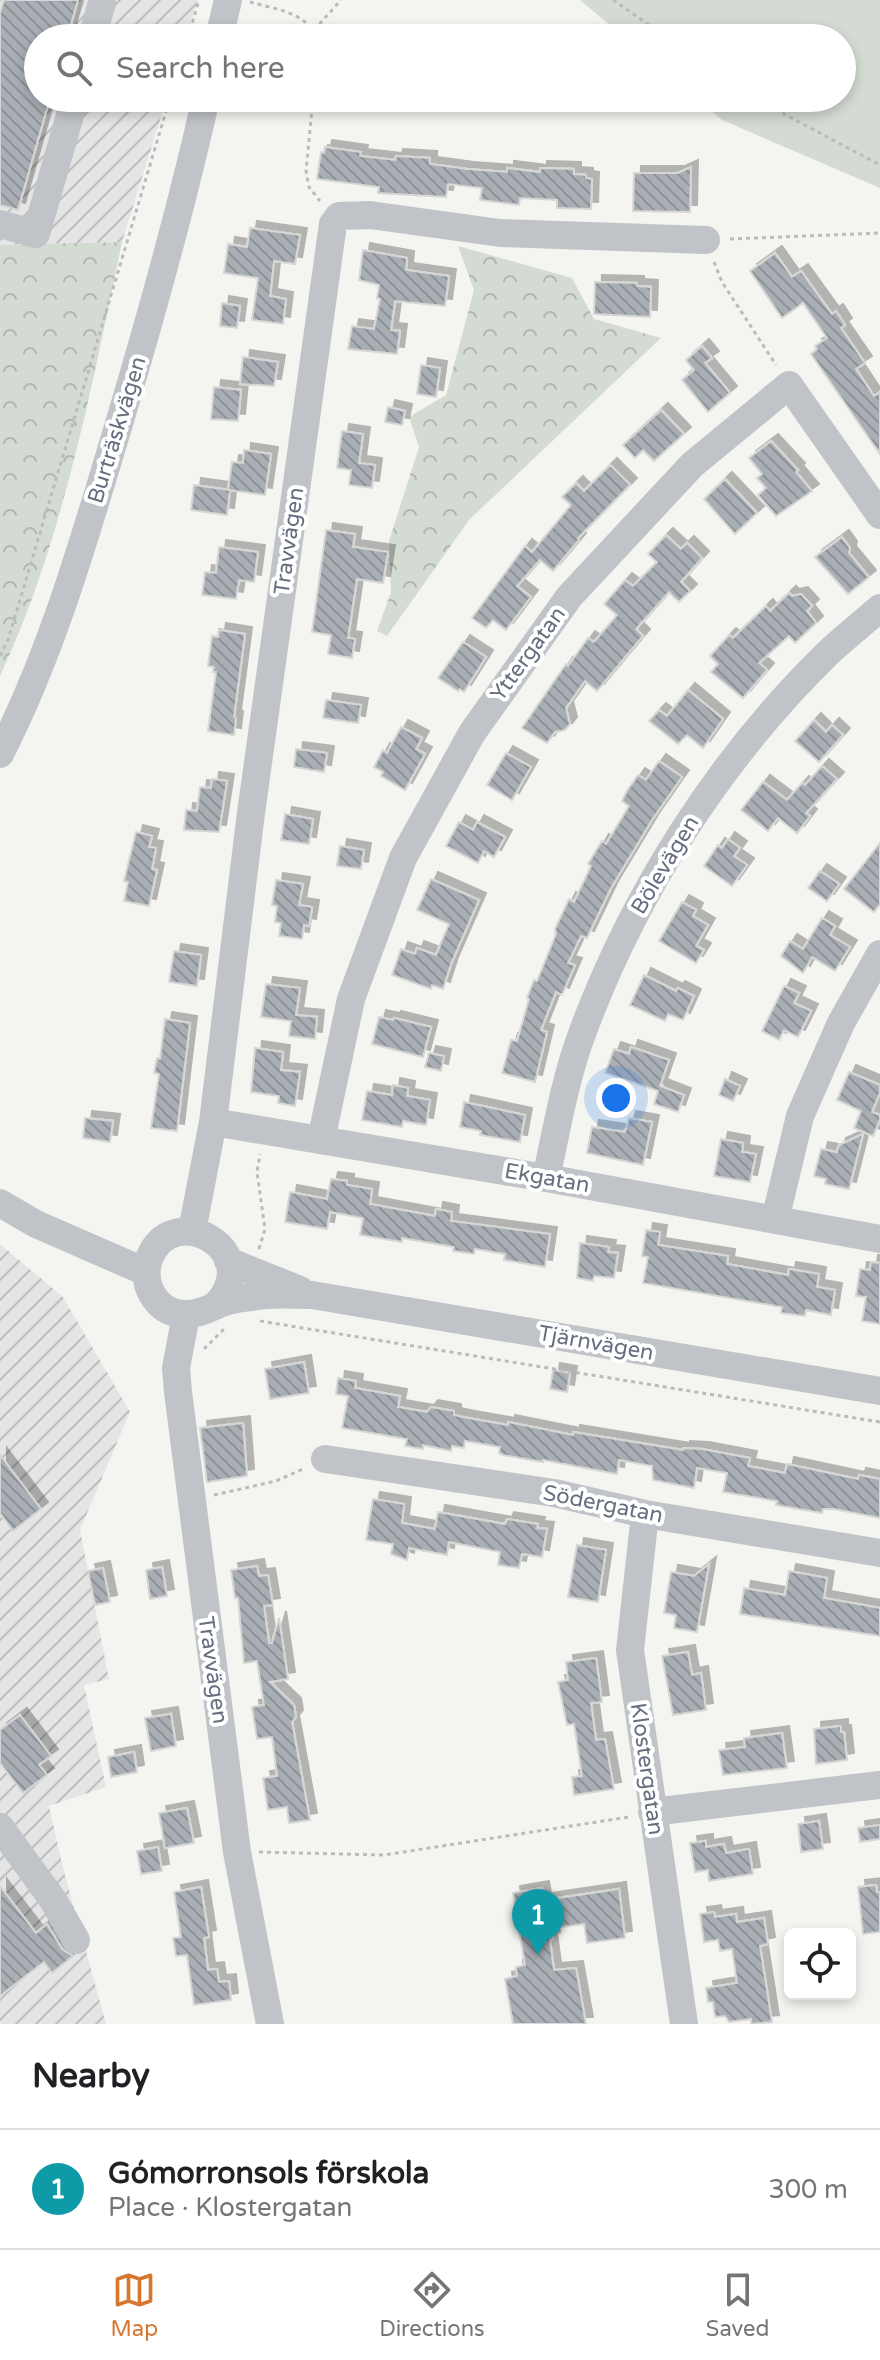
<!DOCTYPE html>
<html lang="en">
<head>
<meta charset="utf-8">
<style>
	body { margin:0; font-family:"Varela Round",sans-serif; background:#f2f2f2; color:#202124 }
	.controls { position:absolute; right:24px; bottom:24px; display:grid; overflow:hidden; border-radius:12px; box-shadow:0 4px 12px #0003 }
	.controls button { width:72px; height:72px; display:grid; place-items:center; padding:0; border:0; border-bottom:2px solid #e0e0e0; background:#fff; color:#202124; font:40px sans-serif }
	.you { position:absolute; left:616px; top:1098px; width:28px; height:28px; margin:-20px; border:6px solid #fff; border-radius:50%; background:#1a73e8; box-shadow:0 0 0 12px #1a73e833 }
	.badge { display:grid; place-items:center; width:52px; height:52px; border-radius:50%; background:#d7762f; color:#fff; font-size:26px; font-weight:700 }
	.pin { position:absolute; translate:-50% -66px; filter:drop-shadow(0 2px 4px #0008) }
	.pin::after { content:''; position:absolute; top:42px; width:28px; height:24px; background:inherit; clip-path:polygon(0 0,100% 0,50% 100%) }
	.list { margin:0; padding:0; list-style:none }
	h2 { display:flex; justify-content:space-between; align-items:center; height:104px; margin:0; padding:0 32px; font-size:34px }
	h2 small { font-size:26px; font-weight:400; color:#757577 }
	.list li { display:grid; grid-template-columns:52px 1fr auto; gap:24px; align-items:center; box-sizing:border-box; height:120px; padding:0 32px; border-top:2px solid #e0e0e0 }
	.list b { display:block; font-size:30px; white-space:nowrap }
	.list p { margin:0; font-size:26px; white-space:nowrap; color:#757577 }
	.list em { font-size:26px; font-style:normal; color:#757577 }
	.icon { flex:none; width:44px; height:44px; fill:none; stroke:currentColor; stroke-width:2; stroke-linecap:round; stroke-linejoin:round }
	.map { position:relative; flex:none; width:880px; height:2024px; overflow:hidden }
	.search { position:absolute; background:#fff; box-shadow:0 4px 12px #0003; left:24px; right:24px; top:24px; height:88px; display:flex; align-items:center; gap:20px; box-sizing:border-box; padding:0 28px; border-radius:44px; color:#757577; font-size:30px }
	.sheet { height:224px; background:#fff }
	nav { display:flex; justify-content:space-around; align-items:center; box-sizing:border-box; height:112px; border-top:2px solid #e0e0e0; background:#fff; font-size:22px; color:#757577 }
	nav a { display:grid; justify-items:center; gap:4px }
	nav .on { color:#d7762f }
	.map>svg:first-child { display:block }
</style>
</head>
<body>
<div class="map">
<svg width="880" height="2024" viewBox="0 0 880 2024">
	<defs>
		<pattern id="industrial-furrows" width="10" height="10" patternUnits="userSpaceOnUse" patternTransform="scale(2)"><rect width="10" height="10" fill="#e5e5e5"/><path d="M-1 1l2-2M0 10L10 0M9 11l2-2" fill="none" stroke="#bdbebf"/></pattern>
		<pattern id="forest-crowns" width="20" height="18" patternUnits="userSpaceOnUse" patternTransform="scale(2)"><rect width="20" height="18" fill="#d4dbd3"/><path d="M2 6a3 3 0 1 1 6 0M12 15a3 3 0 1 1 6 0" fill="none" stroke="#b0b6b0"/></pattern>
		<pattern id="building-back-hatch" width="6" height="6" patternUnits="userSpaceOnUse" patternTransform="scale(2)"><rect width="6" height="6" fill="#a9aeb5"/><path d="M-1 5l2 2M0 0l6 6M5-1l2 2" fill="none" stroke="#8d9298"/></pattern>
		<filter id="shadow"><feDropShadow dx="7" dy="-7" stdDeviation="0" flood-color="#0004"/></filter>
	</defs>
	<rect width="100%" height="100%" fill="#f4f5f1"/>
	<!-- industrial -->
	<path fill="url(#industrial-furrows)" d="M 0,0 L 198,0 L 186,38 L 38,38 L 38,98 L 167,98 L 122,242 L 0,245 Z
		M 0,1244 L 63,1297 L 130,1412 L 80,1530 L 109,1679 L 84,1685 L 106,1787 L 49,1806 L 63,1868 L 106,2024 L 0,2024 Z"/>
	<!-- grass -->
	<path fill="#d4dbd3" d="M 580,0 L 880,0 L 880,188 L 722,120 L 696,98 L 842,98 L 842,38 L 625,38 Z"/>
	<!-- forest -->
	<path fill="url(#forest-crowns)" d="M 122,242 C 92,386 63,541 0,676 L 0,245 Z
		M 458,246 L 572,278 L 594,319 L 661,338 L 469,520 L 387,636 L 377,631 L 391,592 L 389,541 L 419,447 L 409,417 L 446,395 L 474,290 Z"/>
	<!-- building -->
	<path fill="url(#building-back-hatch)" stroke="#d6d6d4" stroke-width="2" filter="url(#shadow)" d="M 4,0 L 78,0 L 67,38 L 38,38 L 38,98 L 50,98 L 18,210 L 0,205 L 0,13 Z
		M 325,147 L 361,152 L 360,156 L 395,160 L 396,156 L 430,158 L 430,164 L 467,169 L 507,172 L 507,168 L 540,172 L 540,168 L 574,169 L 574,174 L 586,175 L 586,178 L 592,179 L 591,209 L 557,208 L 557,200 L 520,198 L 519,205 L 480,200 L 482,188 L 448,184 L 446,197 L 378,193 L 379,187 L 317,179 L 321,152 L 324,153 Z
		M 691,167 L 690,212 L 633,211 L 634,173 L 678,173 Z
		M 250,228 L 300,235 L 295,264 L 274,261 L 270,296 L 286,299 L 283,324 L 252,320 L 258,278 L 224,273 L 228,244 L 247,247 Z
		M 363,250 L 407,258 L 406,270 L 449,276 L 445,306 L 395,301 L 391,330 L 400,331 L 397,354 L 348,349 L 352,326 L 374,329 L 380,299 L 377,298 L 379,285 L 359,280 Z
		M 775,253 L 792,277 L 801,271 L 832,314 L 836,311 L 845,325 L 841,328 L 865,363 L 856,369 L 874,396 L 880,392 L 880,454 L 811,354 L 817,349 L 815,346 L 827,338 L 803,303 L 782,318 L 750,271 Z
		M 595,282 L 637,283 L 637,286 L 651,287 L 650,317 L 594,314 Z
		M 222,303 L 240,306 L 237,328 L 220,326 Z
		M 702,346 L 712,358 L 705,363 L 730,393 L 708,412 L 682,380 L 694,370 L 686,360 Z
		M 243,357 L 278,362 L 274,386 L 240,384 Z
		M 421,365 L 440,368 L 436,397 L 417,394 Z
		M 214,387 L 241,390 L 238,421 L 211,419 Z
		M 388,407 L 405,411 L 402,425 L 385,422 Z
		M 661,410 L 684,434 L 654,461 L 643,450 L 635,458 L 623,445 Z
		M 342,431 L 363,434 L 359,463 L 375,465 L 372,488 L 349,485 L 351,470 L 337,468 Z
		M 771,441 L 798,470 L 796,472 L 812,491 L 776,516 L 758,495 L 766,488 L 757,478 L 762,474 L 749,458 Z
		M 244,450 L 271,454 L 265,495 L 228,490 L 232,462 L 243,463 Z
		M 610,465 L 630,485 L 578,538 L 579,540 L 553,571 L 540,560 L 517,586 L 531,597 L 506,630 L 493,620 L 486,628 L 472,618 L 525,546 L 532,552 L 571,505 L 562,497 L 576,483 L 584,491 Z
		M 725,479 L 757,513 L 735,534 L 704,499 Z
		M 194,485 L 230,490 L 227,515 L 191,510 Z
		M 326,530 L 355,534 L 353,547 L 388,552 L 383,583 L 357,579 L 348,638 L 355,639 L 352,658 L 328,654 L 331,635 L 312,632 Z
		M 666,535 L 681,549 L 687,543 L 702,558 L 681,582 L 690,591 L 679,602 L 669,592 L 636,629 L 643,636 L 597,691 L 585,681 L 566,708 L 570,724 L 565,730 L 555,732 L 547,743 L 522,728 L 566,664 L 568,666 L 588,638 L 594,642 L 617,615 L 604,604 L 625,580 L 633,586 L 657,562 L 648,554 Z
		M 842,537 L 850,548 L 849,553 L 869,577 L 848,594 L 815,557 Z
		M 219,547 L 258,552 L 254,582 L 239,580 L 236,599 L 202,595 L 205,572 L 216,573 Z
		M 789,593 L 792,596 L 801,594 L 812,606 L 807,611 L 816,623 L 795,643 L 789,636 L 759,663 L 767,670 L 743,698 L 711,672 L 718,664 L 710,656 L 729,635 L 733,638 L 766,606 L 770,611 Z
		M 219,630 L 245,634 L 234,717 L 236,718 L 234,735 L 208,731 L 216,672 L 213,672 L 214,667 L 208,666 L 212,636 L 218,637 Z
		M 463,642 L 486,657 L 464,692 L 460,689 L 458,691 L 438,678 Z
		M 688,690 L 723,719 L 703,748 L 687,735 L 678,744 L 649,721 L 659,710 L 667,716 Z
		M 326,700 L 361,705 L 358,723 L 323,718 Z
		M 814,720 L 826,732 L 832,725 L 843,735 L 819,762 L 795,741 Z
		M 401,727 L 422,738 L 416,749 L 425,754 L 405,790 L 381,776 L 383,772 L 374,767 L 383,750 L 387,753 Z
		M 296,749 L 327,753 L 324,772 L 294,767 Z
		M 506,753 L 531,767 L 512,800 L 487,785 Z
		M 659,761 L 682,777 L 652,820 L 611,888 L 587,938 L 581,936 L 568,963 L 575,965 L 562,995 L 556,992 L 541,1030 L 547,1032 L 535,1082 L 502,1073 L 511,1040 L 517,1041 L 529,999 L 527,998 L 534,980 L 537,981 L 556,934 L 555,929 L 569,899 L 574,902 L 591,866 L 588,864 L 602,841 L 606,844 L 629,806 L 622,801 L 627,791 L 638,775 L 646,780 Z
		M 822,766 L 837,779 L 806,813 L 810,816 L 797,833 L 778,818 L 768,831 L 741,810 L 763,782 L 787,800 L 802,783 L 805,785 Z
		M 212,779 L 227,781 L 219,832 L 184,830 L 186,810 L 197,811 L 200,787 L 211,788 Z
		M 285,814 L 313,819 L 309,844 L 281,840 Z
		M 459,822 L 473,830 L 477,822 L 505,837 L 494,857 L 484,851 L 478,863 L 446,846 Z
		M 136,832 L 152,836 L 149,847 L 156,848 L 152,869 L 157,870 L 149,906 L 124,901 L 128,882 L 124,881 Z
		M 728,839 L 740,848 L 734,856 L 747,865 L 732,886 L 704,866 L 718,845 L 722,848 Z
		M 880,843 L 880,904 L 874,912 L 844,889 Z
		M 340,846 L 364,850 L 361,869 L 337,866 Z
		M 820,871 L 839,884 L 827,901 L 808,888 Z
		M 431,879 L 479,900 L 451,964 L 443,989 L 432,985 L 431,989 L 392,975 L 401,949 L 415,954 L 417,948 L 436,955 L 449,924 L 417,910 Z
		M 276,880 L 303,884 L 299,905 L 312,907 L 309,926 L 304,925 L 302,939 L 279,936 L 281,923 L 275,922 L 277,906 L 272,905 Z
		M 682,902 L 696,910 L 693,916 L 708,925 L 696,946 L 704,950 L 696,963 L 659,941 Z
		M 822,918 L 835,926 L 830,935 L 850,947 L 835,971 L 812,957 L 803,973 L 781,956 L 790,941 L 803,949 Z
		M 174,951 L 201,955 L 197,986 L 169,982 Z
		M 644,975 L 676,991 L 678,988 L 694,996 L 683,1020 L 668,1014 L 665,1021 L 630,1005 Z
		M 266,984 L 300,988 L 296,1015 L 317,1017 L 315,1039 L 289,1036 L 291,1021 L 261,1017 Z
		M 784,986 L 799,993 L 794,1003 L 811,1011 L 798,1037 L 784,1030 L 779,1040 L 762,1031 Z
		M 379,1017 L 393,1020 L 394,1018 L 431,1027 L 423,1057 L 372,1044 Z
		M 165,1019 L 190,1023 L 177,1131 L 151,1128 L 159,1074 L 154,1073 L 157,1058 L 160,1059 Z
		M 631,1047 L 669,1060 L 660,1086 L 684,1095 L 678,1112 L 654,1104 L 658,1091 L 605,1073 L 614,1049 L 629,1054 Z
		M 255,1048 L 283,1052 L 281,1070 L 300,1072 L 295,1106 L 278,1103 L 279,1096 L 251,1092 Z
		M 429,1053 L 444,1056 L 441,1071 L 425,1067 Z
		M 849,1072 L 880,1085 L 880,1093 L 872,1112 L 880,1115 L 880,1120 L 873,1136 L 854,1128 L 861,1111 L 837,1100 Z
		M 725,1079 L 740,1086 L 733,1101 L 719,1095 Z
		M 393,1085 L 408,1088 L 407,1096 L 430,1100 L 426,1125 L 403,1121 L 402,1127 L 362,1120 L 367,1091 L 392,1095 Z
		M 464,1102 L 525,1115 L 520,1142 L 480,1135 L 481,1131 L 460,1127 Z
		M 85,1118 L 113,1121 L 110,1142 L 83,1138 Z
		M 629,1118 L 652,1122 L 643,1165 L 587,1153 L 592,1127 L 625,1132 Z
		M 863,1134 L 849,1189 L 825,1184 L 826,1179 L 814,1176 L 821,1149 L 837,1152 L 839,1145 Z
		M 721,1139 L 743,1143 L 742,1152 L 756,1154 L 750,1182 L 714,1176 Z
		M 331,1179 L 347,1181 L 347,1185 L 372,1189 L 370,1204 L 435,1216 L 436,1209 L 452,1212 L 451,1221 L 550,1234 L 545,1267 L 504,1260 L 505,1254 L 475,1249 L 474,1254 L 453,1251 L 454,1247 L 402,1238 L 402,1242 L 360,1235 L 363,1218 L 330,1212 L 327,1229 L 285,1222 L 290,1192 L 327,1199 Z
		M 646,1230 L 660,1232 L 658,1245 L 728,1256 L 727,1264 L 788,1275 L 789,1269 L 819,1274 L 817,1287 L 835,1290 L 831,1315 L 806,1310 L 805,1316 L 781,1313 L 782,1307 L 643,1283 L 648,1257 L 642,1256 Z
		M 580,1243 L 609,1247 L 608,1252 L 618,1253 L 614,1278 L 594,1276 L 593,1281 L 577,1278 Z
		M 871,1262 L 880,1263 L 880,1324 L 862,1321 L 866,1297 L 856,1296 L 860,1269 L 870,1270 Z
		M 304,1362 L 309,1393 L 270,1399 L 265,1369 Z
		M 553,1370 L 570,1373 L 567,1392 L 550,1389 Z
		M 338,1378 L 356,1381 L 355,1388 L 400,1396 L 398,1407 L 427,1412 L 431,1407 L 454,1411 L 454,1415 L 468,1418 L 508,1425 L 508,1422 L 573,1435 L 573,1432 L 683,1450 L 683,1448 L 702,1449 L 750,1458 L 748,1466 L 785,1473 L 787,1464 L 858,1479 L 859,1475 L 880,1479 L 880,1518 L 834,1509 L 823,1509 L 822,1513 L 776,1505 L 777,1501 L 723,1492 L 727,1473 L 697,1468 L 694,1488 L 653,1480 L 652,1466 L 619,1460 L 617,1474 L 543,1460 L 543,1462 L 503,1455 L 499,1453 L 500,1447 L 465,1441 L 464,1448 L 452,1446 L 451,1451 L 423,1445 L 423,1449 L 405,1446 L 407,1439 L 342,1428 L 348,1396 L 336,1394 Z
		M 243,1423 L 247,1476 L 207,1482 L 200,1428 Z
		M 0,1455 L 41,1509 L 13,1531 L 0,1513 Z
		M 373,1499 L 404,1504 L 402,1523 L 435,1529 L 438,1512 L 505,1524 L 507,1519 L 538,1524 L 537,1528 L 547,1529 L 542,1557 L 522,1554 L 519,1568 L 498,1565 L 500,1552 L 449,1542 L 447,1555 L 409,1548 L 407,1560 L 391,1554 L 393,1544 L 366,1540 Z
		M 577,1545 L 606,1550 L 598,1602 L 568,1597 Z
		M 709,1564 L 697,1632 L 674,1628 L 676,1615 L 664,1613 L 671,1572 L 694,1576 Z
		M 257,1566 L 259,1576 L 268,1575 L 273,1605 L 264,1606 L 269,1643 L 272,1643 L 279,1618 L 288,1679 L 270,1682 L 294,1705 L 296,1717 L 292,1722 L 310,1820 L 289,1823 L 287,1807 L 268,1810 L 263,1778 L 277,1776 L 272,1737 L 257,1739 L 252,1707 L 264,1705 L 257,1661 L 244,1663 L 238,1598 L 235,1598 L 231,1570 Z
		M 162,1567 L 167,1596 L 150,1599 L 146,1570 Z
		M 103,1568 L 110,1602 L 95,1605 L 88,1571 Z
		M 789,1571 L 827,1578 L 824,1598 L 880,1608 L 880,1636 L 740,1614 L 744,1588 L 785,1595 Z
		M 688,1652 L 692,1675 L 701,1673 L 706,1710 L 673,1715 L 662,1656 Z
		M 596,1658 L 602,1702 L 591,1703 L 596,1740 L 605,1739 L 614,1789 L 574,1795 L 572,1777 L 582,1776 L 574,1724 L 567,1725 L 558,1682 L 568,1680 L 566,1662 Z
		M 171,1714 L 176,1746 L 151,1751 L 145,1718 Z
		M 20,1715 L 51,1756 L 39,1765 L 47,1775 L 23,1793 L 0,1763 L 0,1730 Z
		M 841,1726 L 841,1732 L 844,1732 L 847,1760 L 816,1764 L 814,1729 Z
		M 782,1733 L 787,1768 L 723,1775 L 719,1750 L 745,1747 L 744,1738 Z
		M 134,1752 L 137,1772 L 111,1777 L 108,1757 Z
		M 187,1808 L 194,1843 L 165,1848 L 159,1813 Z
		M 819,1821 L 823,1849 L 801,1852 L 798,1824 Z
		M 880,1825 L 880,1839 L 860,1842 L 858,1828 Z
		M 706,1841 L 706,1847 L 724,1844 L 726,1853 L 749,1849 L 753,1874 L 709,1881 L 708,1870 L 695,1872 L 690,1843 Z
		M 158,1847 L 162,1871 L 141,1874 L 137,1851 Z
		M 876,1885 L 877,1892 L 880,1892 L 880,1932 L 863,1934 L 858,1887 Z
		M 0,1886 L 36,1933 L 47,1924 L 62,1949 L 73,1956 L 52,1973 L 44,1962 L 0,1996 Z
		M 201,1887 L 209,1937 L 204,1938 L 208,1970 L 217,1969 L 219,1982 L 229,1981 L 231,2000 L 194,2005 L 187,1955 L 176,1956 L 173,1938 L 181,1937 L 174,1892 Z
		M 542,1888 L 544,1900 L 619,1889 L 625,1938 L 587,1943 L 584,1924 L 556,1928 L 556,1932 L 552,1933 L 553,1939 L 550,1940 L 554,1970 L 576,1968 L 586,2024 L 513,2024 L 505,1979 L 517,1976 L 516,1967 L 525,1965 L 513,1893 Z
		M 714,1912 L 715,1917 L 736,1914 L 737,1922 L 764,1918 L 768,1944 L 760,1946 L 772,2022 L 751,2024 L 751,2019 L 729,2022 L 725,2016 L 715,2017 L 713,2002 L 708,2002 L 706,1988 L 737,1983 L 732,1949 L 720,1951 L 718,1940 L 704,1942 L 700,1914 Z"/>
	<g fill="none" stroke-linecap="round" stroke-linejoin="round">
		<!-- path -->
		<path stroke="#babbbe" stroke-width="3" stroke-dasharray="4 4" stroke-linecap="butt" d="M 613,0 L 668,38
			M 250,2 C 274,9 307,12 317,38
			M 314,30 L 341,0
			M 188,38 L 199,0
			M 313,98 L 306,171 L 309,187 L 320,201
			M 754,98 L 880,165
			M 730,239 L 880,233
			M 714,262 L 722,282 L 776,365
			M 0,656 L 8,640 L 170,98
			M 259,1249 L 265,1229 L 257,1172 L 260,1154
			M 260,1321 L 880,1422
			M 204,1349 L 224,1329
			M 214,1495 L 276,1481 L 303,1469
			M 259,1852 L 384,1855 L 629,1817"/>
		<!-- minor -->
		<path stroke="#c0c3c7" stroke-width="28" d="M 92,38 L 102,3
			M 219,38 L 228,0
			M 0,224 L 36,234 L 75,98
			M 0,754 C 48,660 79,557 109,457 C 145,338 179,219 206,98
			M 213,1122 L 546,1178 L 880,1239
			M 321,1140 L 351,999 L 403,858 L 472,733 L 569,597 L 692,465 L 789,385 L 880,515
			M 546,1178 C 556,1133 564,1085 579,1042 C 631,897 719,759 829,652 C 845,637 863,623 880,608
			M 0,1203 L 36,1224 L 146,1272
			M 775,1220 L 800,1116 L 841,1023 L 880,954
			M 192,1231 L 213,1122 L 251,813 L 333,224 L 339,216 L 370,215 L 500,233 L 706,240
			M 228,1261 L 300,1290
			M 216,1305 C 267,1252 172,1197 149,1259 C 145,1270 146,1284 152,1294 C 167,1320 193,1317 215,1306 C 224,1301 240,1298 251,1297 C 271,1293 291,1295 312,1295 L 880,1391
			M 186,1315 L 176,1368 L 178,1392 L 237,1852 L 270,2024
			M 325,1459 L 554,1493 L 645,1514 L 880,1553
			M 645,1514 L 630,1650 L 684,2024
			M 652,1812 L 880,1785
			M 0,1827 L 53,1900 L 76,1940"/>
	</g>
	<g text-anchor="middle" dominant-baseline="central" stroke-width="8" stroke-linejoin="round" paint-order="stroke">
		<!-- street labels -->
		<g font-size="22" fill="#666f80" stroke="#fff">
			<text transform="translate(117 430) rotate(-73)">Burträskvägen</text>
			<text transform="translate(289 541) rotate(-82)">Travvägen</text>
			<text transform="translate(528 654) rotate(-54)">Yttergatan</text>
			<text transform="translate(665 865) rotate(-59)">Bölevägen</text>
			<text transform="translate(547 1178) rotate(10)">Ekgatan</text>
			<text transform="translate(596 1343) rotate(10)">Tjärnvägen</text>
			<text transform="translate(603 1504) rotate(11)">Södergatan</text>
			<text transform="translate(213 1670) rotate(82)">Travvägen</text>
			<text transform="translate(647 1769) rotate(82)">Klostergatan</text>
		</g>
	</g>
</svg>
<div class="controls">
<button><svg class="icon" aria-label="locate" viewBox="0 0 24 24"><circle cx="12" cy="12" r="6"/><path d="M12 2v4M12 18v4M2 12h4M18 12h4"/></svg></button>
</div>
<div class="you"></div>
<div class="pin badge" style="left:538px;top:1955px;background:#0f9aa8">1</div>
<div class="search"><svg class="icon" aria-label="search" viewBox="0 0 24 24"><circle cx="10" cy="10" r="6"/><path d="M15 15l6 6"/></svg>Search here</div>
</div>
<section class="sheet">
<h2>Nearby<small></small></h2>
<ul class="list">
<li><span class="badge" style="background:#0f9aa8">1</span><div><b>Gómorronsols förskola</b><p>Place · Klostergatan</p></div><em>300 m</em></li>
</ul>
</section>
<nav>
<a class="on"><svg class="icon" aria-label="map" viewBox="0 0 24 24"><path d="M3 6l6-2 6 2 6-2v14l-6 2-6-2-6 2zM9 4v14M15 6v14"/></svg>Map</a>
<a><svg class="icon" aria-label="directions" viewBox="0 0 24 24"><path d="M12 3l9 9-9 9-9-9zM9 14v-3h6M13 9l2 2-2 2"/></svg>Directions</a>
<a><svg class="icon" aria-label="saved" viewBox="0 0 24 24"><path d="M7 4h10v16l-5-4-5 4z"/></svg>Saved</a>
</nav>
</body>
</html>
